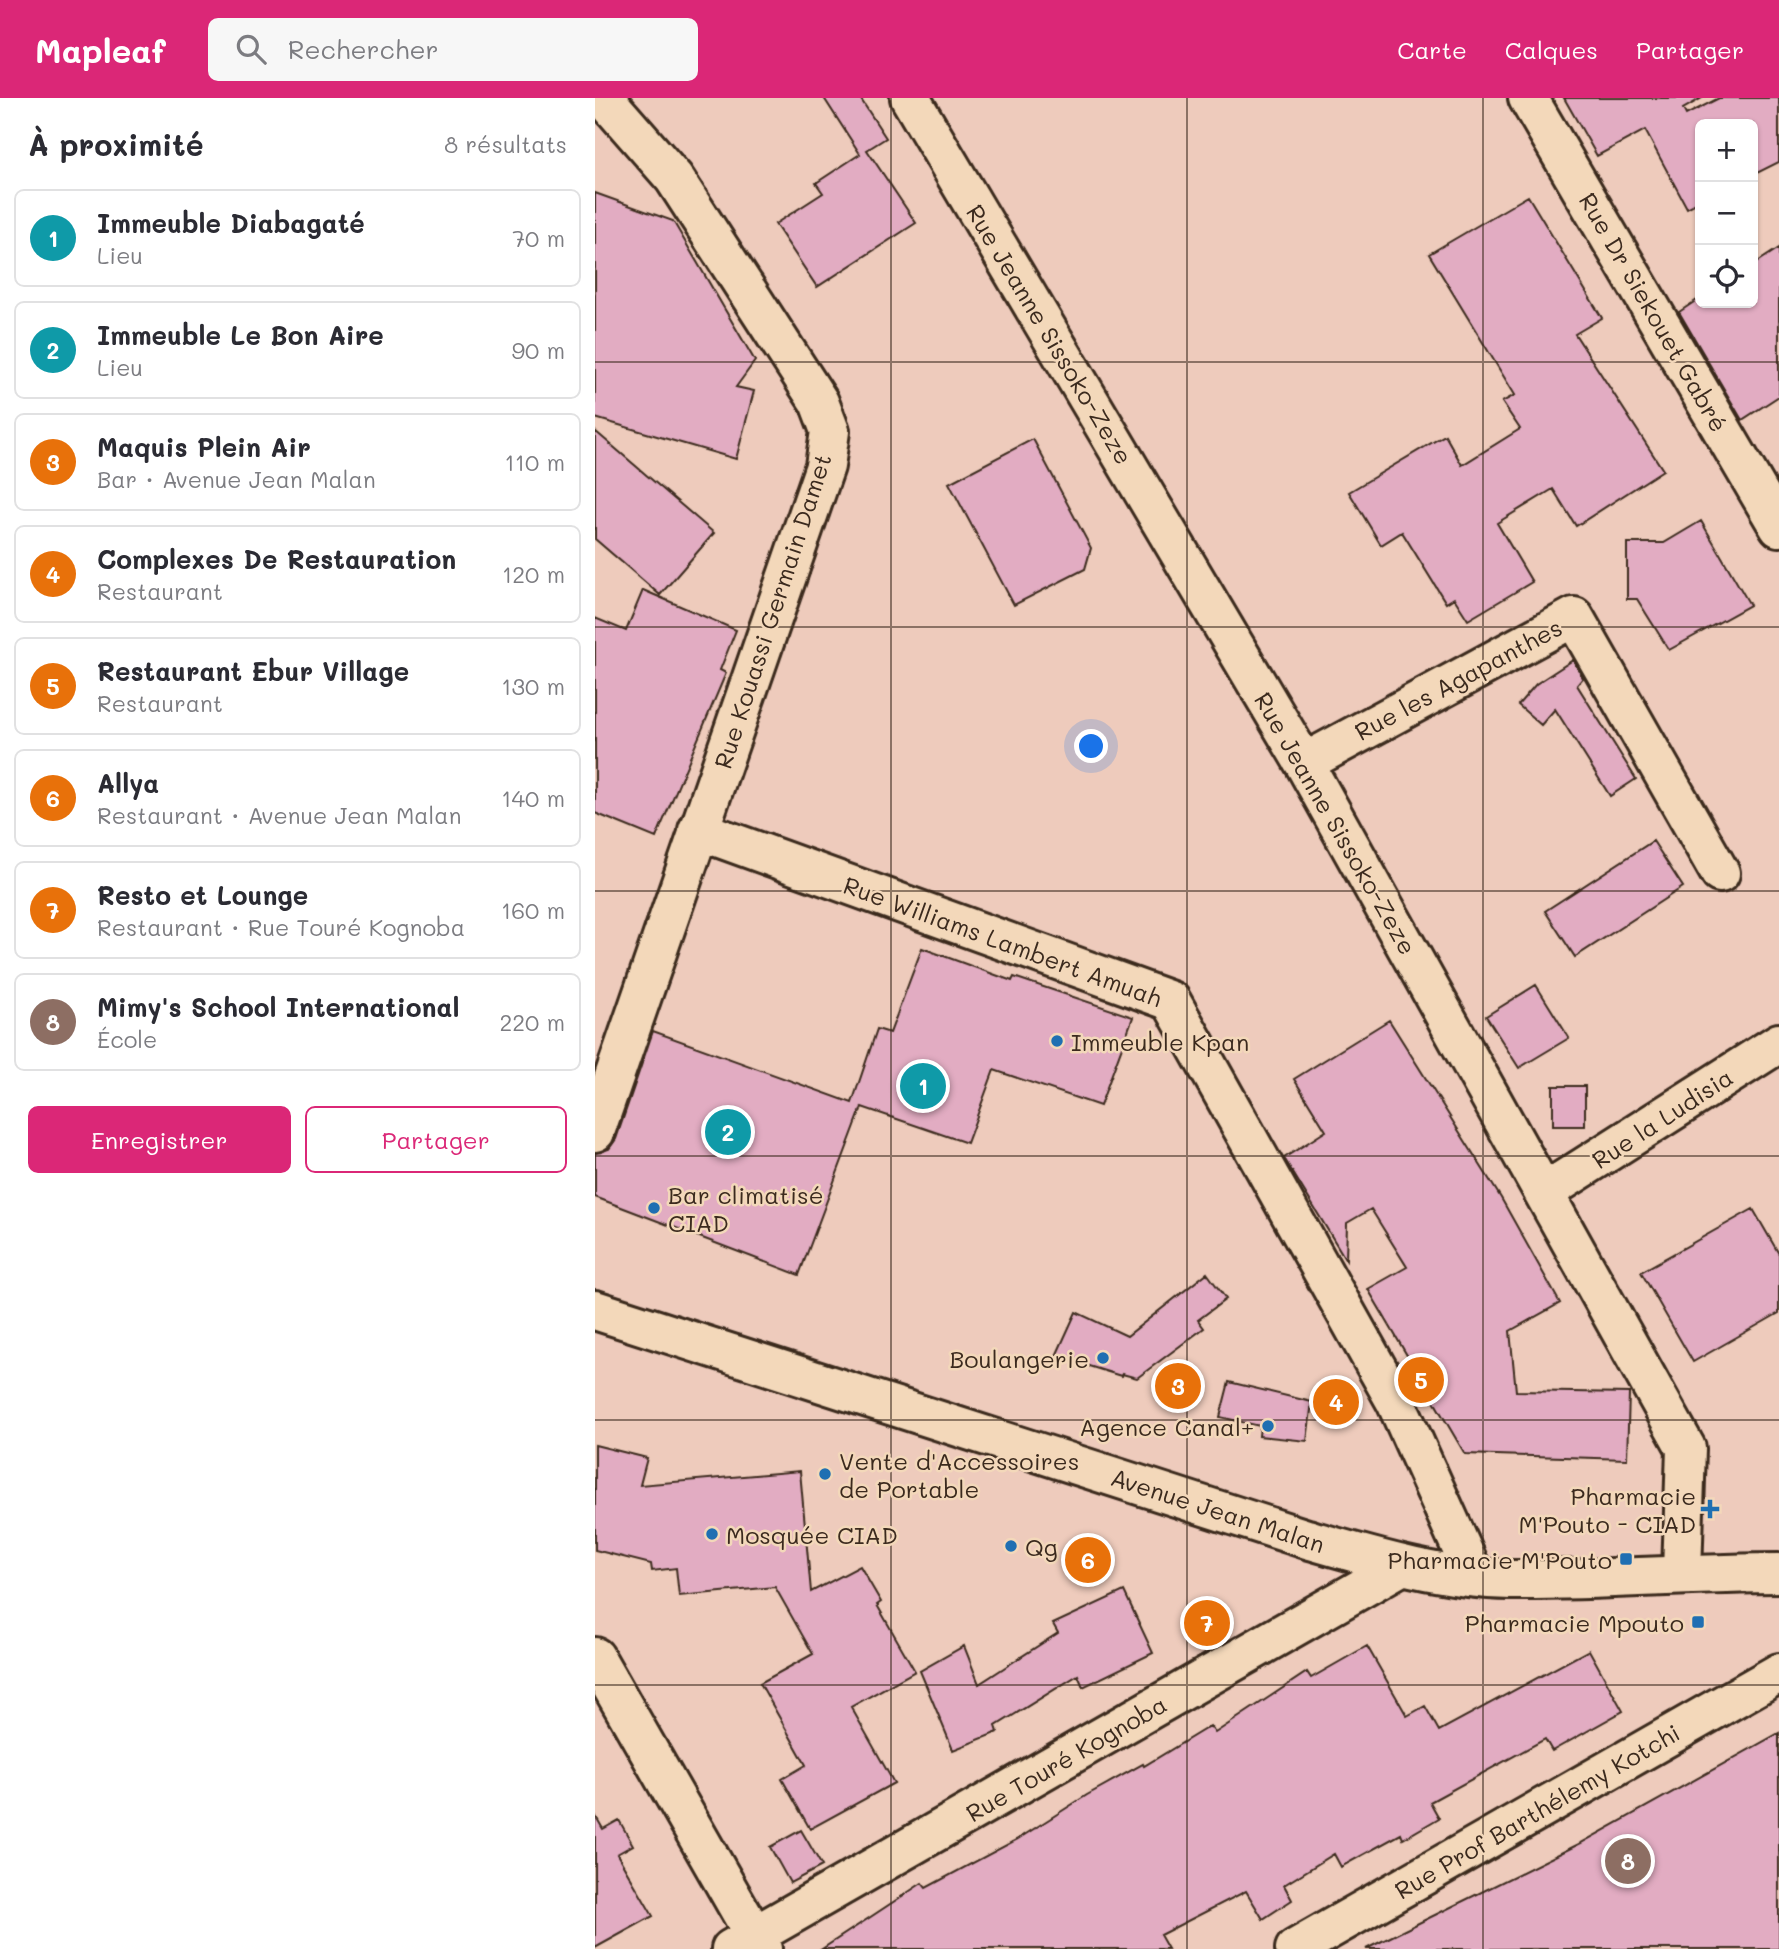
<!DOCTYPE html>
<html lang="fr">
<head>
<meta charset="utf-8">
<style>
	body { margin:0; font-family:Mali,sans-serif; background:#f7f7f7; color:#2b2b33 }
	.controls { position:absolute; right:21px; top:21px; display:grid; overflow:hidden; border-radius:10px; box-shadow:0 2px 5px #0004 }
	.controls button { width:63px; height:63px; display:grid; place-items:center; padding:0; border:0; border-bottom:2px solid #e1e1e2; background:#fff; color:#2b2b33; font:35px sans-serif }
	.you { position:absolute; left:497px; top:649px; width:24px; height:24px; margin:-18px; border:5px solid #fff; border-radius:50%; background:#1a73e8; box-shadow:0 0 0 10px #1a73e833 }
	.badge { display:grid; place-items:center; width:46px; height:46px; border-radius:50%; background:#db2777; color:#fff; font-size:23px; font-weight:700 }
	.pin { position:absolute; translate:-50% -50%; border:4px solid #fff; box-shadow:0 2px 7px #0006 }
	.list { margin:0; padding:0; list-style:none }
	h2 { display:flex; justify-content:space-between; align-items:center; height:91px; margin:0; padding:0 28px; font-size:30px }
	h2 small { font-size:23px; font-weight:400; color:#7c7c81 }
	.list li { display:grid; grid-template-columns:46px 1fr auto; gap:21px; align-items:center; box-sizing:border-box; height:98px; margin:0 14px 14px; padding:0 14px; border:2px solid #e1e1e2; border-radius:10px }
	.list b { display:block; font-size:26px; white-space:nowrap }
	.list p { margin:0; font-size:23px; white-space:nowrap; color:#7c7c81 }
	.list em { font-size:23px; font-style:normal; color:#7c7c81 }
	.actions { display:flex; gap:14px; padding:21px 28px }
	.actions a { flex:1; padding:16px 0; border:2px solid #db2777; border-radius:10px; text-align:center; font-size:24px; color:#db2777 }
	.actions .main { background:#db2777; color:#fff }
	.icon { flex:none; width:38px; height:38px; fill:none; stroke:currentColor; stroke-width:2; stroke-linecap:round; stroke-linejoin:round }
	.map { position:relative; flex:none; width:1184px; height:1851px; overflow:hidden }
	header { display:flex; align-items:center; gap:42px; box-sizing:border-box; height:98px; padding:0 35px; background:#db2777; color:#fff }
	header strong { font-size:33px }
	nav { display:flex; gap:38px; margin-inline-start:auto; font-size:24px }
	.search { width:490px; height:63px; background:#f7f7f7; display:flex; align-items:center; gap:18px; box-sizing:border-box; padding:0 24px; border-radius:10px; color:#7c7c81; font-size:26px }
	main { display:flex }
	aside { flex:1; background:#fff }
	.map>svg:first-child { display:block }
</style>
</head>
<body>
<header>
<strong>Mapleaf</strong>
<div class="search"><svg class="icon" aria-label="search" viewBox="0 0 24 24"><circle cx="10" cy="10" r="6"/><path d="M15 15l6 6"/></svg>Rechercher</div>
<nav><a>Carte</a><a>Calques</a><a>Partager</a></nav>
</header>
<main>
<aside>
<h2>À proximité<small>8 résultats</small></h2>
<ul class="list">
<li><span class="badge" style="background:#0f9aa8">1</span><div><b>Immeuble Diabagaté</b><p>Lieu</p></div><em>70 m</em></li>
<li><span class="badge" style="background:#0f9aa8">2</span><div><b>Immeuble Le Bon Aire</b><p>Lieu</p></div><em>90 m</em></li>
<li><span class="badge" style="background:#e8710a">3</span><div><b>Maquis Plein Air</b><p>Bar · Avenue Jean Malan</p></div><em>110 m</em></li>
<li><span class="badge" style="background:#e8710a">4</span><div><b>Complexes De Restauration</b><p>Restaurant</p></div><em>120 m</em></li>
<li><span class="badge" style="background:#e8710a">5</span><div><b>Restaurant Ebur Village</b><p>Restaurant</p></div><em>130 m</em></li>
<li><span class="badge" style="background:#e8710a">6</span><div><b>Allya</b><p>Restaurant · Avenue Jean Malan</p></div><em>140 m</em></li>
<li><span class="badge" style="background:#e8710a">7</span><div><b>Resto et Lounge</b><p>Restaurant · Rue Touré Kognoba</p></div><em>160 m</em></li>
<li><span class="badge" style="background:#8d6e63">8</span><div><b>Mimy's School International</b><p>École</p></div><em>220 m</em></li>
</ul>
<div class="actions"><a class="main">Enregistrer</a><a>Partager</a></div>
</aside>
<div class="map">
<svg width="1184" height="1851" viewBox="0 0 1184 1851">
	<rect width="100%" height="100%" fill="#eecbbc"/>
	<filter id="ink" filterUnits="userSpaceOnUse"><feTurbulence type="fractalNoise" baseFrequency=".0143" numOctaves="2"/><feDisplacementMap in="SourceGraphic" scale="14" xChannelSelector="R" yChannelSelector="G"/><feConvolveMatrix kernelMatrix="1 2 1 2 8 2 1 2 1" color-interpolation-filters="sRGB"/></filter>
	<g filter="url(#ink)">
		<!-- building -->
		<path fill="#e2acc2" stroke="#3b2a1e" stroke-width="2" d="M 229,0 L 265,0 L 291,40 L 272,52 L 321,125 L 222,189 L 180,126 L 228,95 L 221,85 L 265,56 Z
			M 969,0 L 1107,0 L 1088,11 L 1091,17 L 1124,0 L 1184,0 L 1184,64 L 1158,77 L 1158,26 L 1105,26 L 1105,103 L 1092,110 L 1050,32 L 1002,58 Z
			M 0,95 L 78,123 L 160,263 L 141,289 L 159,293 L 141,361 L 0,320 Z
			M 933,98 L 1007,220 L 980,236 L 1068,372 L 981,428 L 958,391 L 902,425 L 937,484 L 873,522 L 859,500 L 851,505 L 807,434 L 786,447 L 754,394 L 850,337 L 867,367 L 925,331 L 907,304 L 920,297 L 834,156 Z
			M 1184,150 L 1184,298 L 1147,322 L 1084,214 L 1105,200 L 1105,205 L 1158,205 L 1158,167 Z
			M 0,333 L 119,435 L 65,497 L 0,441 Z
			M 438,341 L 496,450 L 490,471 L 419,507 L 354,385 Z
			M 1106,423 L 1155,507 L 1074,552 L 1042,501 L 1032,501 L 1032,445 L 1069,445 Z
			M 48,492 L 141,532 L 125,572 L 131,575 L 61,740 L 0,715 L 0,520 L 31,533 Z
			M 978,562 L 988,580 L 982,587 L 1041,681 L 1015,698 L 960,611 L 946,627 L 923,607 L 941,586 Z
			M 1058,743 L 1088,789 L 980,859 L 950,813 Z
			M 327,850 L 417,883 L 419,879 L 538,919 L 505,1008 L 399,972 L 372,1045 L 267,1009 L 204,1177 L 0,1099 L 0,1055 L 14,1051 L 21,1041 L 58,933 L 257,1005 L 282,931 L 295,935 Z
			M 941,887 L 974,940 L 924,970 L 891,918 Z
			M 794,922 L 906,1100 L 965,1205 L 915,1233 L 921,1293 L 1034,1295 L 1032,1361 L 870,1356 L 773,1191 L 812,1169 L 776,1111 L 752,1125 L 751,1162 L 689,1060 L 731,1033 L 699,981 Z
			M 958,988 L 990,988 L 990,1028 L 958,1028 Z
			M 1158,1111 L 1184,1156 L 1184,1215 L 1098,1264 L 1046,1174 Z
			M 612,1175 L 631,1201 L 603,1222 L 609,1230 L 542,1280 L 527,1276 L 526,1278 L 461,1258 L 481,1214 L 532,1238 Z
			M 634,1284 L 717,1304 L 712,1343 L 664,1338 L 665,1328 L 625,1319 Z
			M 0,1347 L 52,1360 L 45,1387 L 205,1373 L 216,1494 L 265,1468 L 286,1504 L 282,1507 L 320,1573 L 256,1609 L 299,1685 L 215,1731 L 187,1681 L 211,1667 L 165,1585 L 218,1556 L 180,1489 L 84,1498 L 81,1470 L 57,1473 L 56,1466 L 0,1452 Z
			M 529,1493 L 558,1555 L 488,1589 L 483,1577 L 401,1628 L 403,1634 L 358,1652 L 325,1573 L 369,1548 L 384,1586 L 463,1535 L 458,1526 Z
			M 772,1548 L 812,1618 L 830,1608 L 844,1633 L 994,1552 L 1028,1613 L 957,1653 L 950,1641 L 835,1704 L 844,1720 L 808,1741 L 806,1736 L 746,1769 L 739,1756 L 689,1787 L 697,1802 L 668,1821 L 651,1793 L 565,1837 L 573,1851 L 227,1851 L 327,1785 L 331,1790 L 423,1741 L 492,1697 L 548,1666 L 549,1668 L 615,1628 L 620,1635 L 712,1574 L 716,1580 Z
			M 1184,1635 L 1184,1851 L 771,1851 L 986,1745 Z
			M 0,1717 L 8,1731 L 24,1722 L 38,1747 L 22,1756 L 58,1818 L 0,1850 Z
			M 206,1732 L 227,1768 L 195,1785 L 175,1749 Z"/>
		<g fill="none" stroke-linecap="round" stroke-linejoin="round">
			<defs>
				<path id="street" d="M 315,0 L 709,665 L 1091,1350 L 1087,1475
					M 933,0 L 1184,429
					M 709,665 L 979,519 L 1125,775
					M 103,732 L 576,903 L 801,1304 L 879,1478
					M 0,1034 L 230,368 L 235,333 L 224,304 L 79,80 L 9,0
					M 950,1094 L 1184,945
					M 0,1559 L 167,1851
					M 136,1851 L 806,1468
					M 700,1851 L 1184,1575"/>
				<path id="secondary" d="M 0,1212 L 712,1441 C 778,1460 847,1481 916,1482 C 1005,1483 1095,1475 1184,1475"/>
			</defs>
			<!-- street casing -->
			<use href="#street" stroke="#3b2a1e" stroke-width="44"/>
			<!-- secondary casing -->
			<use href="#secondary" stroke="#3b2a1e" stroke-width="44"/>
			<!-- street -->
			<use href="#street" stroke="#f3d8ba" stroke-width="38"/>
			<!-- secondary -->
			<use href="#secondary" stroke="#f3d8ba" stroke-width="38"/>
		</g>
	</g>
	<!-- grid -->
	<path fill="none" stroke="#3b2a1e" stroke-width="2" stroke-opacity="0.55" d="M 296,0 L 296,1851M 592,0 L 592,1851M 888,0 L 888,1851M 0,264 L 1184,264M 0,529 L 1184,529M 0,793 L 1184,793M 0,1058 L 1184,1058M 0,1322 L 1184,1322M 0,1587 L 1184,1587"/>
	<!-- markers -->
	<g fill="#1f6fb2" stroke="#f3d8ba" stroke-width="2.5">
		<circle cx="462" cy="943" r="7"/>
		<circle cx="59" cy="1110" r="7"/>
		<circle cx="508" cy="1260" r="7"/>
		<circle cx="673" cy="1328" r="7"/>
		<circle cx="230" cy="1376" r="7"/>
		<path d="M1111.5 1400.5h7v7h7v7h-7v7h-7v-7h-7v-7h7z"/>
		<circle cx="117" cy="1436" r="7"/>
		<circle cx="416" cy="1448" r="7"/>
		<rect x="1024" y="1454" width="14" height="14" rx="3.5"/>
		<rect x="1096" y="1517" width="14" height="14" rx="3.5"/>
	</g>
	<g text-anchor="middle" dominant-baseline="central" stroke-width="5" stroke-linejoin="round" paint-order="stroke">
		<!-- street labels -->
		<g font-size="24" fill="#3b2a1e" stroke="#f3d8ba">
			<text transform="translate(1059 214) rotate(60)">Rue Dr Siekouet Gabré</text>
			<text transform="translate(455 236) rotate(59)">Rue Jeanne Sissoko-Zeze</text>
			<text transform="translate(177 513) rotate(-72)">Rue Kouassi Germain Damet</text>
			<text transform="translate(863 581) rotate(-28)">Rue les Agapanthes</text>
			<text transform="translate(741 725) rotate(60)">Rue Jeanne Sissoko-Zeze</text>
			<text transform="translate(408 843) rotate(20)">Rue Williams Lambert Amuah</text>
			<text transform="translate(1067 1020) rotate(-33)">Rue la Ludisia</text>
			<text transform="translate(623 1412) rotate(18)">Avenue Jean Malan</text>
			<text transform="translate(471 1660) rotate(-30)">Rue Touré Kognoba</text>
			<text transform="translate(942 1713) rotate(-30)">Rue Prof Barthélemy Kotchi</text>
		</g>
		<!-- poi labels -->
		<g font-size="24" fill="#3b2a1e" stroke="#f3d8ba" text-anchor="start">
			<text x="476" y="943">Immeuble Kpan</text>
			<text x="73" y="1096">Bar climatisé<tspan x="73" dy="28">CIAD</tspan></text>
			<text x="494" y="1260" text-anchor="end">Boulangerie</text>
			<text x="659" y="1328" text-anchor="end">Agence Canal+</text>
			<text x="244" y="1362">Vente d'Accessoires<tspan x="244" dy="28">de Portable</tspan></text>
			<text x="1101" y="1397" text-anchor="end">Pharmacie<tspan x="1101" dy="28">M'Pouto - CIAD</tspan></text>
			<text x="131" y="1436">Mosquée CIAD</text>
			<text x="430" y="1448">Qg</text>
			<text x="1017" y="1461" text-anchor="end">Pharmacie M'Pouto</text>
			<text x="1089" y="1524" text-anchor="end">Pharmacie Mpouto</text>
		</g>
	</g>
</svg>
<div class="controls">
<button>+</button>
<button>−</button>
<button><svg class="icon" aria-label="locate" viewBox="0 0 24 24"><circle cx="12" cy="12" r="6"/><path d="M12 2v4M12 18v4M2 12h4M18 12h4"/></svg></button>
</div>
<div class="you"></div>
<div class="pin badge" style="left:328px;top:988px;background:#0f9aa8">1</div>
<div class="pin badge" style="left:133px;top:1034px;background:#0f9aa8">2</div>
<div class="pin badge" style="left:583px;top:1288px;background:#e8710a">3</div>
<div class="pin badge" style="left:741px;top:1304px;background:#e8710a">4</div>
<div class="pin badge" style="left:826px;top:1282px;background:#e8710a">5</div>
<div class="pin badge" style="left:493px;top:1462px;background:#e8710a">6</div>
<div class="pin badge" style="left:612px;top:1525px;background:#e8710a">7</div>
<div class="pin badge" style="left:1033px;top:1763px;background:#8d6e63">8</div>
</div>
</main>
</body>
</html>
